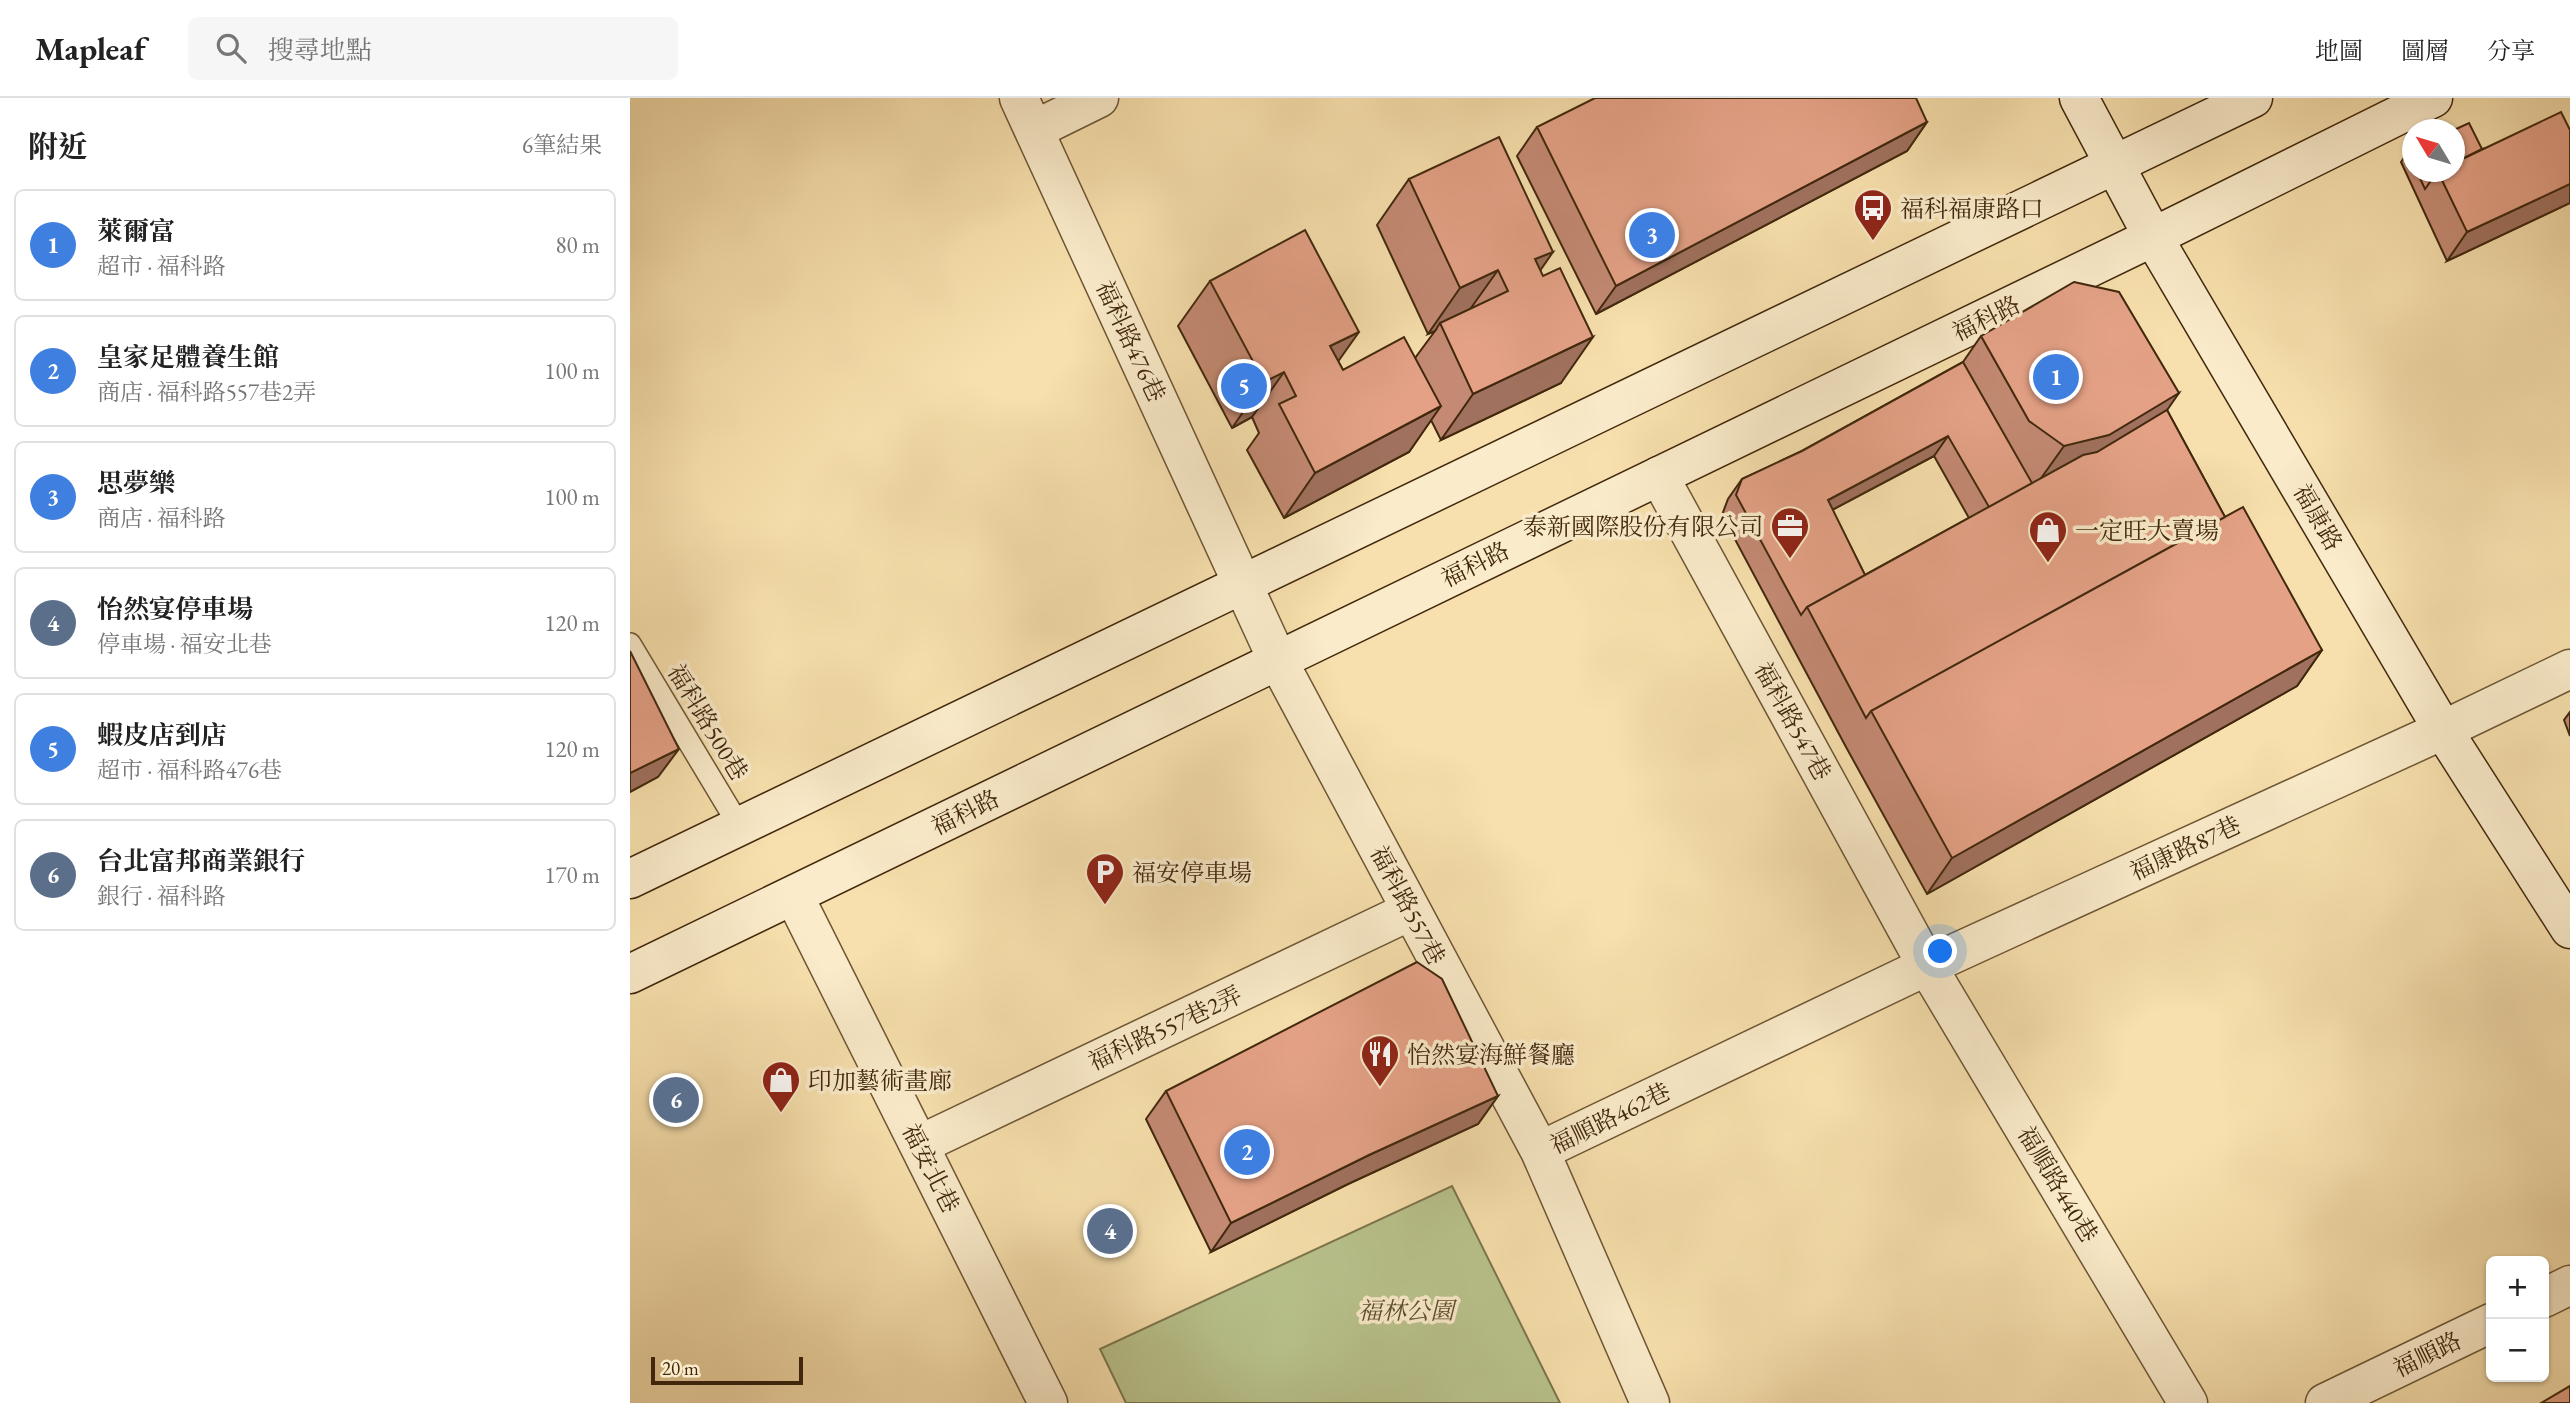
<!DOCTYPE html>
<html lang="zh-TW">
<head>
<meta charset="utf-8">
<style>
	body { margin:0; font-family:"EB Garamond","Noto Serif TC",serif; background:#f6f6f6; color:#222 }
	.controls { position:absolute; right:21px; bottom:21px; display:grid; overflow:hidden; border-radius:10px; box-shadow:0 2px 5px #0004 }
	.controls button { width:63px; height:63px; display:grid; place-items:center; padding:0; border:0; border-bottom:2px solid #e0e0e0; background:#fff; color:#222; font:35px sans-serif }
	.compass { position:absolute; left:1772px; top:21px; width:63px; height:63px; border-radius:50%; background:#fff; box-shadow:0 2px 5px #0004; rotate:308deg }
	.scale { position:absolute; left:21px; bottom:18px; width:152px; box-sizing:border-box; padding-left:7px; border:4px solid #41280d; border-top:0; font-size:19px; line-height:24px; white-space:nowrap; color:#41280d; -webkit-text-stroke:5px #faebca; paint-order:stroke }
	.you { position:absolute; left:1311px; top:854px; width:24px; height:24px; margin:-18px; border:5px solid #fff; border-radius:50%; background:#1a73e8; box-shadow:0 0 0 10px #1a73e833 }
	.badge { display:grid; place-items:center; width:46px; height:46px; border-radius:50%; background:#0b8043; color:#fff; font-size:23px; font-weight:700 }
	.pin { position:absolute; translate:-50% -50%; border:4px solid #fff; box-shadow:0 2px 7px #0006 }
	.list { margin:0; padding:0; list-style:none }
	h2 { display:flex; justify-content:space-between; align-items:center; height:91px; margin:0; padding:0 28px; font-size:30px }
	h2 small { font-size:23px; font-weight:400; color:#767676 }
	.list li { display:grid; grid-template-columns:46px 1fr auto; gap:21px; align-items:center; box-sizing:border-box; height:112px; margin:0 14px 14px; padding:0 14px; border:2px solid #e0e0e0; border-radius:10px }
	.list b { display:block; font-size:26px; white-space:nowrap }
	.list p { margin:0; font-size:23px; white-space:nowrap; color:#767676 }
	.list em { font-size:23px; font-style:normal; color:#767676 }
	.icon { flex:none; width:38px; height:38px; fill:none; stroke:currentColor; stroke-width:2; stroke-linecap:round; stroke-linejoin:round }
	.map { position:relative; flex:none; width:1940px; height:1305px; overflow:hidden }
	header { display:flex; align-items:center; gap:42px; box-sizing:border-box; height:98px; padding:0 35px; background:#fff; border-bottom:2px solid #e0e0e0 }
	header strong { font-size:33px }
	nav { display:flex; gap:38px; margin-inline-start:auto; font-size:24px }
	.search { width:490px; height:63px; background:#f6f6f6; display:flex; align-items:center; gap:18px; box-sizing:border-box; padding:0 24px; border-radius:10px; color:#767676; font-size:26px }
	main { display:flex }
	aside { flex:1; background:#fff }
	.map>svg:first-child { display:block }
</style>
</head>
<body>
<header>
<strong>Mapleaf</strong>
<div class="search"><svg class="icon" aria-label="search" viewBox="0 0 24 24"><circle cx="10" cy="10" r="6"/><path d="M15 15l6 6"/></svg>搜尋地點</div>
<nav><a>地圖</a><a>圖層</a><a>分享</a></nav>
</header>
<main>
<aside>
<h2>附近<small>6筆結果</small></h2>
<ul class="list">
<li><span class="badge" style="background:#3f7fe0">1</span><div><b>萊爾富</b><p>超市 · 福科路</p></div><em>80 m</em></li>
<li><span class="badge" style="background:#3f7fe0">2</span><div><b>皇家足體養生館</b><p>商店 · 福科路557巷2弄</p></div><em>100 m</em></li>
<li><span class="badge" style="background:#3f7fe0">3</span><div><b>思夢樂</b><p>商店 · 福科路</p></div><em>100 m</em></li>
<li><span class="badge" style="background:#5c6f8a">4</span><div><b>怡然宴停車場</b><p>停車場 · 福安北巷</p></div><em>120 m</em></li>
<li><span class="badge" style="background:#3f7fe0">5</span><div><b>蝦皮店到店</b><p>超市 · 福科路476巷</p></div><em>120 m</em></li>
<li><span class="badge" style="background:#5c6f8a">6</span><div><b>台北富邦商業銀行</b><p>銀行 · 福科路</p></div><em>170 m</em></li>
</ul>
</aside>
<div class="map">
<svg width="1940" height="1305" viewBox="0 0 1940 1305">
	<rect width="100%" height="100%" fill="#f7e0ad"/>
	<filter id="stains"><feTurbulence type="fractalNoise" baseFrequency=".00286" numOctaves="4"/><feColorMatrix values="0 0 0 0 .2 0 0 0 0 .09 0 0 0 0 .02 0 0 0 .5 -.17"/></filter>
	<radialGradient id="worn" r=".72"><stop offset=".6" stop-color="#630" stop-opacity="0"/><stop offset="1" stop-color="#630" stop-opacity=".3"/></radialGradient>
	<!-- green -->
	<path fill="#b9c38d" stroke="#7d764d" stroke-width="2" d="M 822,1088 L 930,1305 L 496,1305 L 470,1251 Z"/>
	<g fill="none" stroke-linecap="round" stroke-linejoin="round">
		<defs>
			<path id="lane" d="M 0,546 L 110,729"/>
			<path id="street" d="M 389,0 L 647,561 L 910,1053 L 1020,1305
				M 404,32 L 469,0
				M 1029,378 L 1297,868 L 1558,1305
				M 164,798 L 418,1305
				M 289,1047 L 780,813
				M 910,1053 L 1297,868 L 1813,632 L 1940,571
				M 1914,1200 L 1940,1187
				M 1695,1305 L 1861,1225"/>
			<path id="secondary" d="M 1449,0 L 1523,139 L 1813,632 L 1940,831
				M 0,781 L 1623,0
				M 0,876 L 1523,139 L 1803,0"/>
		</defs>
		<!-- lane casing -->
		<use href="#lane" stroke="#6e5635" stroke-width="24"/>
		<!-- street casing -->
		<use href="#street" stroke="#6e5635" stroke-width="41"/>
		<!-- secondary casing -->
		<use href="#secondary" stroke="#41280d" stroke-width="41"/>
		<!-- lane -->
		<use href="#lane" stroke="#faebca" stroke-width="21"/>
		<!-- street -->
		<use href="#street" stroke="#faebca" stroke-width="38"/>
		<!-- secondary -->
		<use href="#secondary" stroke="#faebca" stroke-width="38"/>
	</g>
	<!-- wall -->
	<path fill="#c48a73" stroke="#41280d" stroke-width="2" fill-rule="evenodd" d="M 1297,24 L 1277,53 L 966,216 L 887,58 L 907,29 Z
		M 1940,32 L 1940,105 L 1817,163 L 1771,64 L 1778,54 L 1782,52 L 1782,74 L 1824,74 L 1852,51 Z
		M 779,81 L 910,172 L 931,285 L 811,342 L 801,322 L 779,354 L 654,420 L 617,352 L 629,335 L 622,319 L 602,330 L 548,228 L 580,183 L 708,263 L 713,272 L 785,260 L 805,233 L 798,236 L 747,127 Z
		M 1351,238 L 1537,312 L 1595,419 L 1692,552 L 1667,588 L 1297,796 L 1216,649 L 1092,417 L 1098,401 L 1112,381 L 1172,353 L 1333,264 ZM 1304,358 L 1339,420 L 1235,477 L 1202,412 Z
		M 1940,614 L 1940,638 L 1934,622 Z
		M 536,993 L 868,998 L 848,1026 L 718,1086 L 581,1154 L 516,1021 Z"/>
	<!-- shaded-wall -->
	<path fill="#a0715e" stroke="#41280d" stroke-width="2" d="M 1297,24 L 1277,53 L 966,216 L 986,188 Z
		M 1940,86 L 1940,105 L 1817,163 L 1837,134 Z
		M 923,154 L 891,200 L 905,161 Z
		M 868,172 L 836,217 L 810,225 L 805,233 L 798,236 L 830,190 Z
		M 729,234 L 697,279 L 700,248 Z
		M 963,239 L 931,285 L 811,342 L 843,296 Z
		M 654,274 L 622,319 L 602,330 L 634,284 Z
		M 1549,295 L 1517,341 L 1402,393 L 1434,348 Z
		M 811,308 L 779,354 L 654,420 L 685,375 Z
		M 1318,338 L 1304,358 L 1183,422 L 1198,402 Z
		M 1692,552 L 1667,588 L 1297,796 L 1322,760 Z
		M 49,651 L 28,679 L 0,694 L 0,675 Z
		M 868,998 L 848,1026 L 718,1086 L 581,1154 L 601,1125 L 739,1057 Z"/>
	<!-- building -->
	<path fill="#e4a186" stroke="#41280d" stroke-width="2" d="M 965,0 L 1286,0 L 1297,24 L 986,188 L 907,29 Z
		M 1931,14 L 1940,32 L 1940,86 L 1837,134 L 1808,74 L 1824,74 L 1824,65 Z
		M 1839,25 L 1852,51 L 1824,65 L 1824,32 Z
		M 869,39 L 923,154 L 905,161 L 913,178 L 930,170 L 963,239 L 843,296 L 810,225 L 878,193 L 868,172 L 830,190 L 779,81 Z
		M 1782,52 L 1782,64 L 1778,54 Z
		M 1787,74 L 1807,74 L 1795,91 Z
		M 675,132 L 729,234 L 700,248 L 713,272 L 774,239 L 811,308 L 685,375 L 649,306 L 666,298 L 654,274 L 634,284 L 580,183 Z
		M 1444,184 L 1489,194 L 1549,295 L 1479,337 L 1434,348 L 1399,323 L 1351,238 Z
		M 1333,264 L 1402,385 L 1359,409 L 1318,338 L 1198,402 L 1235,477 L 1177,509 L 1171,517 L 1106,397 L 1112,381 L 1172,353 Z
		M 1537,312 L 1595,419 L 1241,613 L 1236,620 L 1177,509 L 1453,357 L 1467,354 Z
		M 1613,409 L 1692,552 L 1322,760 L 1241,613 Z
		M 0,553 L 49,651 L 0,675 Z
		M 787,864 L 812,881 L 868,998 L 739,1057 L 601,1125 L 536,993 Z
		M 1940,1288 L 1940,1305 L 1911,1305 Z"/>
	<!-- icons -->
	<defs>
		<symbol id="bus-pin" viewBox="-11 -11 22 30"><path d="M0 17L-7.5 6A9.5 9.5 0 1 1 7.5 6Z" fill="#8f2418" stroke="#faebca"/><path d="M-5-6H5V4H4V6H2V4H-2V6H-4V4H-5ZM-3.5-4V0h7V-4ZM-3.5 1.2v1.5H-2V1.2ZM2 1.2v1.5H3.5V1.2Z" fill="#fff"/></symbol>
		<symbol id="office-pin" viewBox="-11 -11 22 30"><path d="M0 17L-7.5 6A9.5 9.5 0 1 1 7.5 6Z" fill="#8f2418" stroke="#faebca"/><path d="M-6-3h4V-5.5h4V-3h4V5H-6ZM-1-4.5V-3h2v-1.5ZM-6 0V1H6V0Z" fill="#fff"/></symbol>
		<symbol id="shop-pin" viewBox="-11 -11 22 30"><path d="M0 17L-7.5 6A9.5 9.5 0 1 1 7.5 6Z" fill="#8f2418" stroke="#faebca"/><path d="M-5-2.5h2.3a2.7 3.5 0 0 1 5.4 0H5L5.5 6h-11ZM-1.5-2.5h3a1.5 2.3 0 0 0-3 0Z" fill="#fff"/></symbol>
		<symbol id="parking-pin" viewBox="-11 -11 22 30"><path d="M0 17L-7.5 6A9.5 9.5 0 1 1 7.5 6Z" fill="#8f2418" stroke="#faebca"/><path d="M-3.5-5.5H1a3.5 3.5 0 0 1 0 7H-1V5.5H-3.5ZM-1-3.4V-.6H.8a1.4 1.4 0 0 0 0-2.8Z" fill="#fff"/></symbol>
		<symbol id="restaurant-pin" viewBox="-11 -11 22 30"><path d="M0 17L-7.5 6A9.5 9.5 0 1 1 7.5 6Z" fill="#8f2418" stroke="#faebca"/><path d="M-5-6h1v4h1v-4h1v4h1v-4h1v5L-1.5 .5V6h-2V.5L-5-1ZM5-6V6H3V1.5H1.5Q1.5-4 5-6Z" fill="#fff"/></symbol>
	</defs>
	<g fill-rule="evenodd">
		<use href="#bus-pin" x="1221" y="88" width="44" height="60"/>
		<use href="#office-pin" x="1138" y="406" width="44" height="60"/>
		<use href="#shop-pin" x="1396" y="410" width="44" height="60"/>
		<use href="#parking-pin" x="453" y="752" width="44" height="60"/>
		<use href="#restaurant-pin" x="728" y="934" width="44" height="60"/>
		<use href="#shop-pin" x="129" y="960" width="44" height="60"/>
	</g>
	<g text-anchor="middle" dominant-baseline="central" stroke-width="7" stroke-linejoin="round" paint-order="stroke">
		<!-- poi labels -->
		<g font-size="24" fill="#41280d" stroke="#faebca" text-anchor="start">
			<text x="1270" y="110">福科福康路口</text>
			<text x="1133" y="428" text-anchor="end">泰新國際股份有限公司</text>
			<text x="1445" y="432">一定旺大賣場</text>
			<text x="502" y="774">福安停車場</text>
			<text x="777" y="956">怡然宴海鮮餐廳</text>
			<text x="178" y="982">印加藝術畫廊</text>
		</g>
		<!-- street labels -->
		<g font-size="24" fill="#41280d" stroke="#faebca">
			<text transform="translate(1356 220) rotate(-26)">福科路</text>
			<text transform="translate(501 243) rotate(65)">福科路476巷</text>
			<text transform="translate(1688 419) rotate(60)">福康路</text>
			<text transform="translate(845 466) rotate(-26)">福科路</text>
			<text transform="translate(1163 623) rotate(61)">福科路547巷</text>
			<text transform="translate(78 624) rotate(59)">福科路500巷</text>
			<text transform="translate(335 714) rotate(-26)">福科路</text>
			<text transform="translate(1555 750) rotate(-25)">福康路87巷</text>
			<text transform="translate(778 807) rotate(62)">福科路557巷</text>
			<text transform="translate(535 930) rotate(-25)">福科路557巷2弄</text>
			<text transform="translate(980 1020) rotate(-26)">福順路462巷</text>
			<text transform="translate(301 1070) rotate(63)">福安北巷</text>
			<text transform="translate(1428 1086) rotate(59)">福順路440巷</text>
			<text transform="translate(1797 1256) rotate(-26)">福順路</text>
		</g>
		<!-- park labels -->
		<g font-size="24" font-style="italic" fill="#5f4f2d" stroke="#faebca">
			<text x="776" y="1212">福林公園</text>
		</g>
	</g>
	<rect width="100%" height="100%" filter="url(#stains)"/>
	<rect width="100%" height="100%" fill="url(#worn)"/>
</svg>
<div class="controls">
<button>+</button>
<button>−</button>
</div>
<svg class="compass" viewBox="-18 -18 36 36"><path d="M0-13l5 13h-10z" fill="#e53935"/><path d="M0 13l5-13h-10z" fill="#767676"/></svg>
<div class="scale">20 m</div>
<div class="you"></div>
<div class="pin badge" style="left:1426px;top:279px;background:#3f7fe0">1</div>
<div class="pin badge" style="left:617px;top:1054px;background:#3f7fe0">2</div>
<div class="pin badge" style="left:1022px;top:137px;background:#3f7fe0">3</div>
<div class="pin badge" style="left:480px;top:1133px;background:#5c6f8a">4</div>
<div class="pin badge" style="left:614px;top:288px;background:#3f7fe0">5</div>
<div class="pin badge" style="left:46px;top:1002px;background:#5c6f8a">6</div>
</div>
</main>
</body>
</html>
